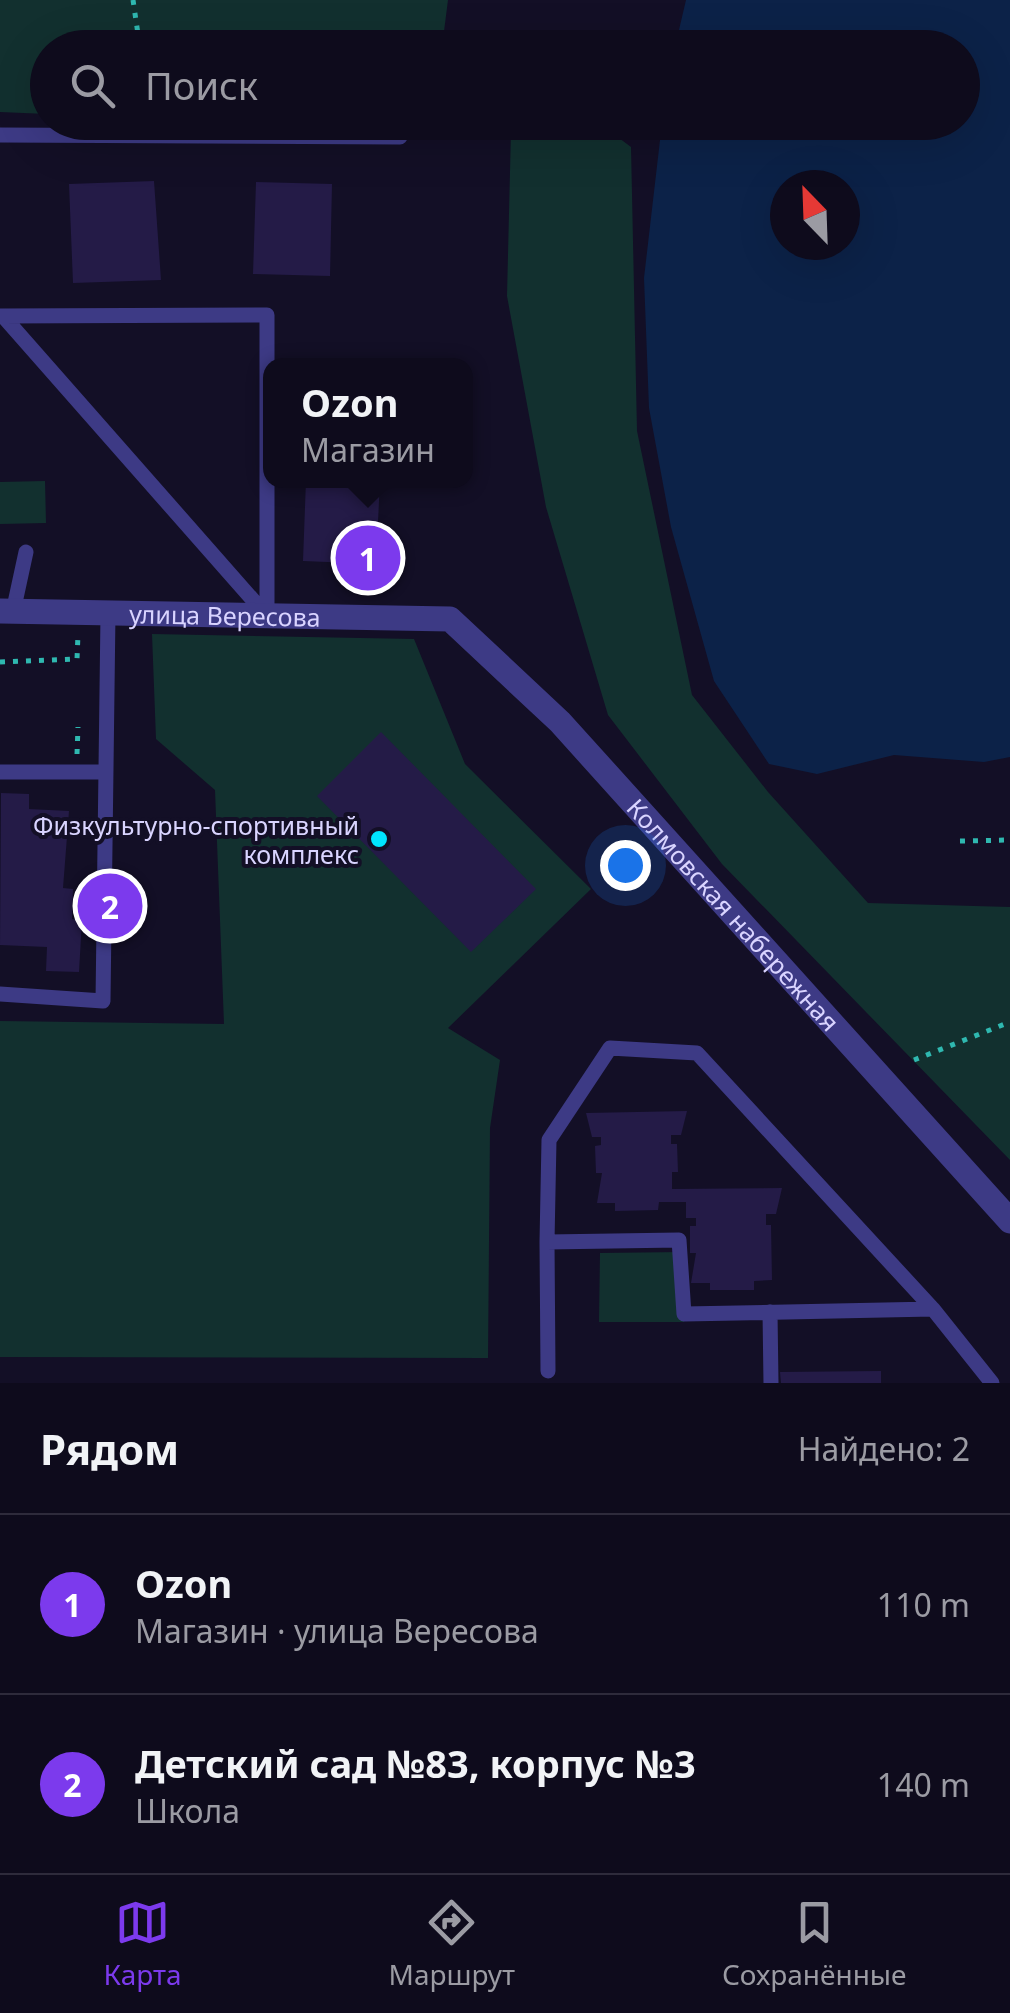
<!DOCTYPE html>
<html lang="ru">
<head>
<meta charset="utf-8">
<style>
	body { margin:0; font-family:"Noto Sans",sans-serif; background:#171425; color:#f1f3f6 }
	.compass { position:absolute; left:770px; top:170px; width:90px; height:90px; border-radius:50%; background:#0e0b1c; box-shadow:0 10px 40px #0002; rotate:337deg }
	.you { position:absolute; left:625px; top:865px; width:35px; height:35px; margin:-25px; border:8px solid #fff; border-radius:50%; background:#1a73e8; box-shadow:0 0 0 15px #1a73e833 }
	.badge { display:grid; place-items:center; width:65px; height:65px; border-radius:50%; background:#7c3aed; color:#fff; font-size:32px; font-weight:700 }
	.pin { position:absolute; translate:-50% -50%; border:5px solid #fff; box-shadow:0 2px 10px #0006 }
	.popup { position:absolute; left:263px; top:358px; width:210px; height:130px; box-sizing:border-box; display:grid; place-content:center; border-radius:20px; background:#0e0b1c; filter:drop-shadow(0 2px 8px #0005); font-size:32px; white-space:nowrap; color:#9b9ba3 }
	.popup b { font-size:38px; color:#f1f3f6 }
	.popup::after { content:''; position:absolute; left:50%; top:100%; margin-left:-20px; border:20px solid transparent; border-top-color:#0e0b1c }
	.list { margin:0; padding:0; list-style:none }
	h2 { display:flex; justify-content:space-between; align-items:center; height:130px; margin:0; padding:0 40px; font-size:42px }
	h2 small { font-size:32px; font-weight:400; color:#9b9ba3 }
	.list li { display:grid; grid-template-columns:65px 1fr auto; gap:30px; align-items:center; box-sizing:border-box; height:180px; padding:0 40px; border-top:2px solid #2e2b3b }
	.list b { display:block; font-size:38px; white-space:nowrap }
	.list p { margin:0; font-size:32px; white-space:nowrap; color:#9b9ba3 }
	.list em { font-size:32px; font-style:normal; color:#9b9ba3 }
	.icon { flex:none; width:55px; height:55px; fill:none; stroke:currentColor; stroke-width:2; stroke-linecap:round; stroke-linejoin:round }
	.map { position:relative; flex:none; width:1010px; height:1383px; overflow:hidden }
	.search { position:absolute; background:#0e0b1c; box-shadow:0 10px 40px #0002; left:30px; right:30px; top:30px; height:110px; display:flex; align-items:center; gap:25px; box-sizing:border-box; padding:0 35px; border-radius:55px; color:#9b9ba3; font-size:38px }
	.sheet { height:490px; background:#0e0b1c }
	nav { display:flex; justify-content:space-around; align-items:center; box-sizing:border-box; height:140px; border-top:2px solid #2e2b3b; background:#0e0b1c; font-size:28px; color:#9b9ba3 }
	nav a { display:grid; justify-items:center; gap:5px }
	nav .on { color:#7c3aed }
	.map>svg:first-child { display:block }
</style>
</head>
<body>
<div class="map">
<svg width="1010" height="1383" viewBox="0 0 1010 1383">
	<rect width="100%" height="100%" fill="#130f26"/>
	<!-- green -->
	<path fill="#12302f" d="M 0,0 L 448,0 L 442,47 L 48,48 L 47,114 L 0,112 Z
		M 536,123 L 599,123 L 631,147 L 637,431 L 692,695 L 768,792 L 868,903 L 1010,907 L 1010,1160 L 722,864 L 608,715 L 546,507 L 507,296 L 511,130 Z
		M 45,481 L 46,523 L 0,524 L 0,482 Z
		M 152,634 L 414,639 L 465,764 L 591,889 L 448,1028 L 500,1060 L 490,1128 L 488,1358 L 0,1357 L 0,1021 L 224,1024 L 215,790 L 156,739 Z
		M 683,1252 L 684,1322 L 599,1322 L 600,1253 Z"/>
	<!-- water -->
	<path fill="#0c2248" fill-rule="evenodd" d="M 686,0 L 1010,0 L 1010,757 L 984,762 L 894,755 L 817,774 L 769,764 L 714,681 L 671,527 L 649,408 L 644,278 L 662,123 L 962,122 L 962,48 L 675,47 ZM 785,185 L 845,185 L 845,245 L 785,245 Z"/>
	<!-- building -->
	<path fill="#241b47" d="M 154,181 L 161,280 L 73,283 L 69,184 Z
		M 256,182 L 332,184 L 330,276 L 253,274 Z
		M 306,480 L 380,480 L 376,564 L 303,561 Z
		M 381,732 L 536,889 L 471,952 L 317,796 Z
		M 1,793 L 29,794 L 29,809 L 69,811 L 63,888 L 73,889 L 72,919 L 82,920 L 79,972 L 46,971 L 47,947 L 0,945 Z
		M 687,1111 L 681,1135 L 671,1135 L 671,1144 L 677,1144 L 678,1172 L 672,1172 L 672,1189 L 782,1188 L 776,1214 L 766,1214 L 766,1225 L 771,1225 L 772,1280 L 754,1281 L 754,1290 L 710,1290 L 710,1283 L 691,1283 L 696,1253 L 690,1253 L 690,1226 L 696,1226 L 696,1218 L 686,1218 L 686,1202 L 659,1202 L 658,1210 L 615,1211 L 615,1203 L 597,1203 L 602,1173 L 596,1173 L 595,1146 L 601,1145 L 601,1137 L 592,1137 L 586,1113 Z
		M 881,1371 L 881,1383 L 781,1383 L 780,1372 Z"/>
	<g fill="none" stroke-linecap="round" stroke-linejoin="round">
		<!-- path -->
		<path stroke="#2fb8b0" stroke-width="5" stroke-dasharray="5 8" stroke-linecap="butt" d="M 133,0 L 140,48
			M 0,662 L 77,659 L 78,634
			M 77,754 L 78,727
			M 960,841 L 1010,840
			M 914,1060 L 1010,1022"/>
		<!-- service -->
		<path stroke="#3d3a85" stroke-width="15" d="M 0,135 L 400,137
			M 0,316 L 267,315 L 267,616
			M 3,316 L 267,616
			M 13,612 L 26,552
			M 0,772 L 106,772
			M 0,994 L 103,1001 L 108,613
			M 547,1242 L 548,1371
			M 933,1309 L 684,1314 L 679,1240 L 547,1242 L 549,1140 L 610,1048 L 697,1053 L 933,1309 L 992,1383
			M 770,1312 L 771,1383"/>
		<!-- minor -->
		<path stroke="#3d3a85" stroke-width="25" id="s1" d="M 0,611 L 450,619 L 560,722 L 1010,1221"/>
	</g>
	<!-- markers -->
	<circle fill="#00e5ff" stroke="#130f26" stroke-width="4" cx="379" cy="839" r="10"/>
	<g text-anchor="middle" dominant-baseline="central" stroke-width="8" stroke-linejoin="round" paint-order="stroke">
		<!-- street labels -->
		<g font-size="25" fill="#d9d4ff" stroke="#130f26">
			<text stroke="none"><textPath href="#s1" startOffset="225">улица Вересова</textPath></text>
			<text stroke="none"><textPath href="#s1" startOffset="860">Колмовская набережная</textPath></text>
		</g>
		<!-- poi labels -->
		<g font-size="25" fill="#d9d4ff" stroke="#130f26" text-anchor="end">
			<text x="359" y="825">Физкультурно-спортивный<tspan x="359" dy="29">комплекс</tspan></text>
		</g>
	</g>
</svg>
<svg class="compass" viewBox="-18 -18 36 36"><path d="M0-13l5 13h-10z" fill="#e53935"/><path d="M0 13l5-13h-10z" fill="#9b9ba3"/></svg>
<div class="you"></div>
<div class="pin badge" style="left:368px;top:558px">1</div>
<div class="popup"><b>Ozon</b>Магазин</div>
<div class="pin badge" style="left:110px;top:906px">2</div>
<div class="search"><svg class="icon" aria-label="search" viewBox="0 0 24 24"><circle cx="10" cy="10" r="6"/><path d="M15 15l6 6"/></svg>Поиск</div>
</div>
<section class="sheet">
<h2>Рядом<small>Найдено: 2</small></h2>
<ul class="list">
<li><span class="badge">1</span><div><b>Ozon</b><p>Магазин · улица Вересова</p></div><em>110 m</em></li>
<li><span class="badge">2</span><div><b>Детский сад №83, корпус №3</b><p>Школа</p></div><em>140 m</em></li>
</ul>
</section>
<nav>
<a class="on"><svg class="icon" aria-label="map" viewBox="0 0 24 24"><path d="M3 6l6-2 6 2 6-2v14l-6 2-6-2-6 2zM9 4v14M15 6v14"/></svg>Карта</a>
<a><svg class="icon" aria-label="directions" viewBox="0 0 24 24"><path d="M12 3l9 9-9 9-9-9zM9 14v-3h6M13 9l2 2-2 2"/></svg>Маршрут</a>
<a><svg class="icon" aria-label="saved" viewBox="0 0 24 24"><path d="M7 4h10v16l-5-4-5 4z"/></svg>Сохранённые</a>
</nav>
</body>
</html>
